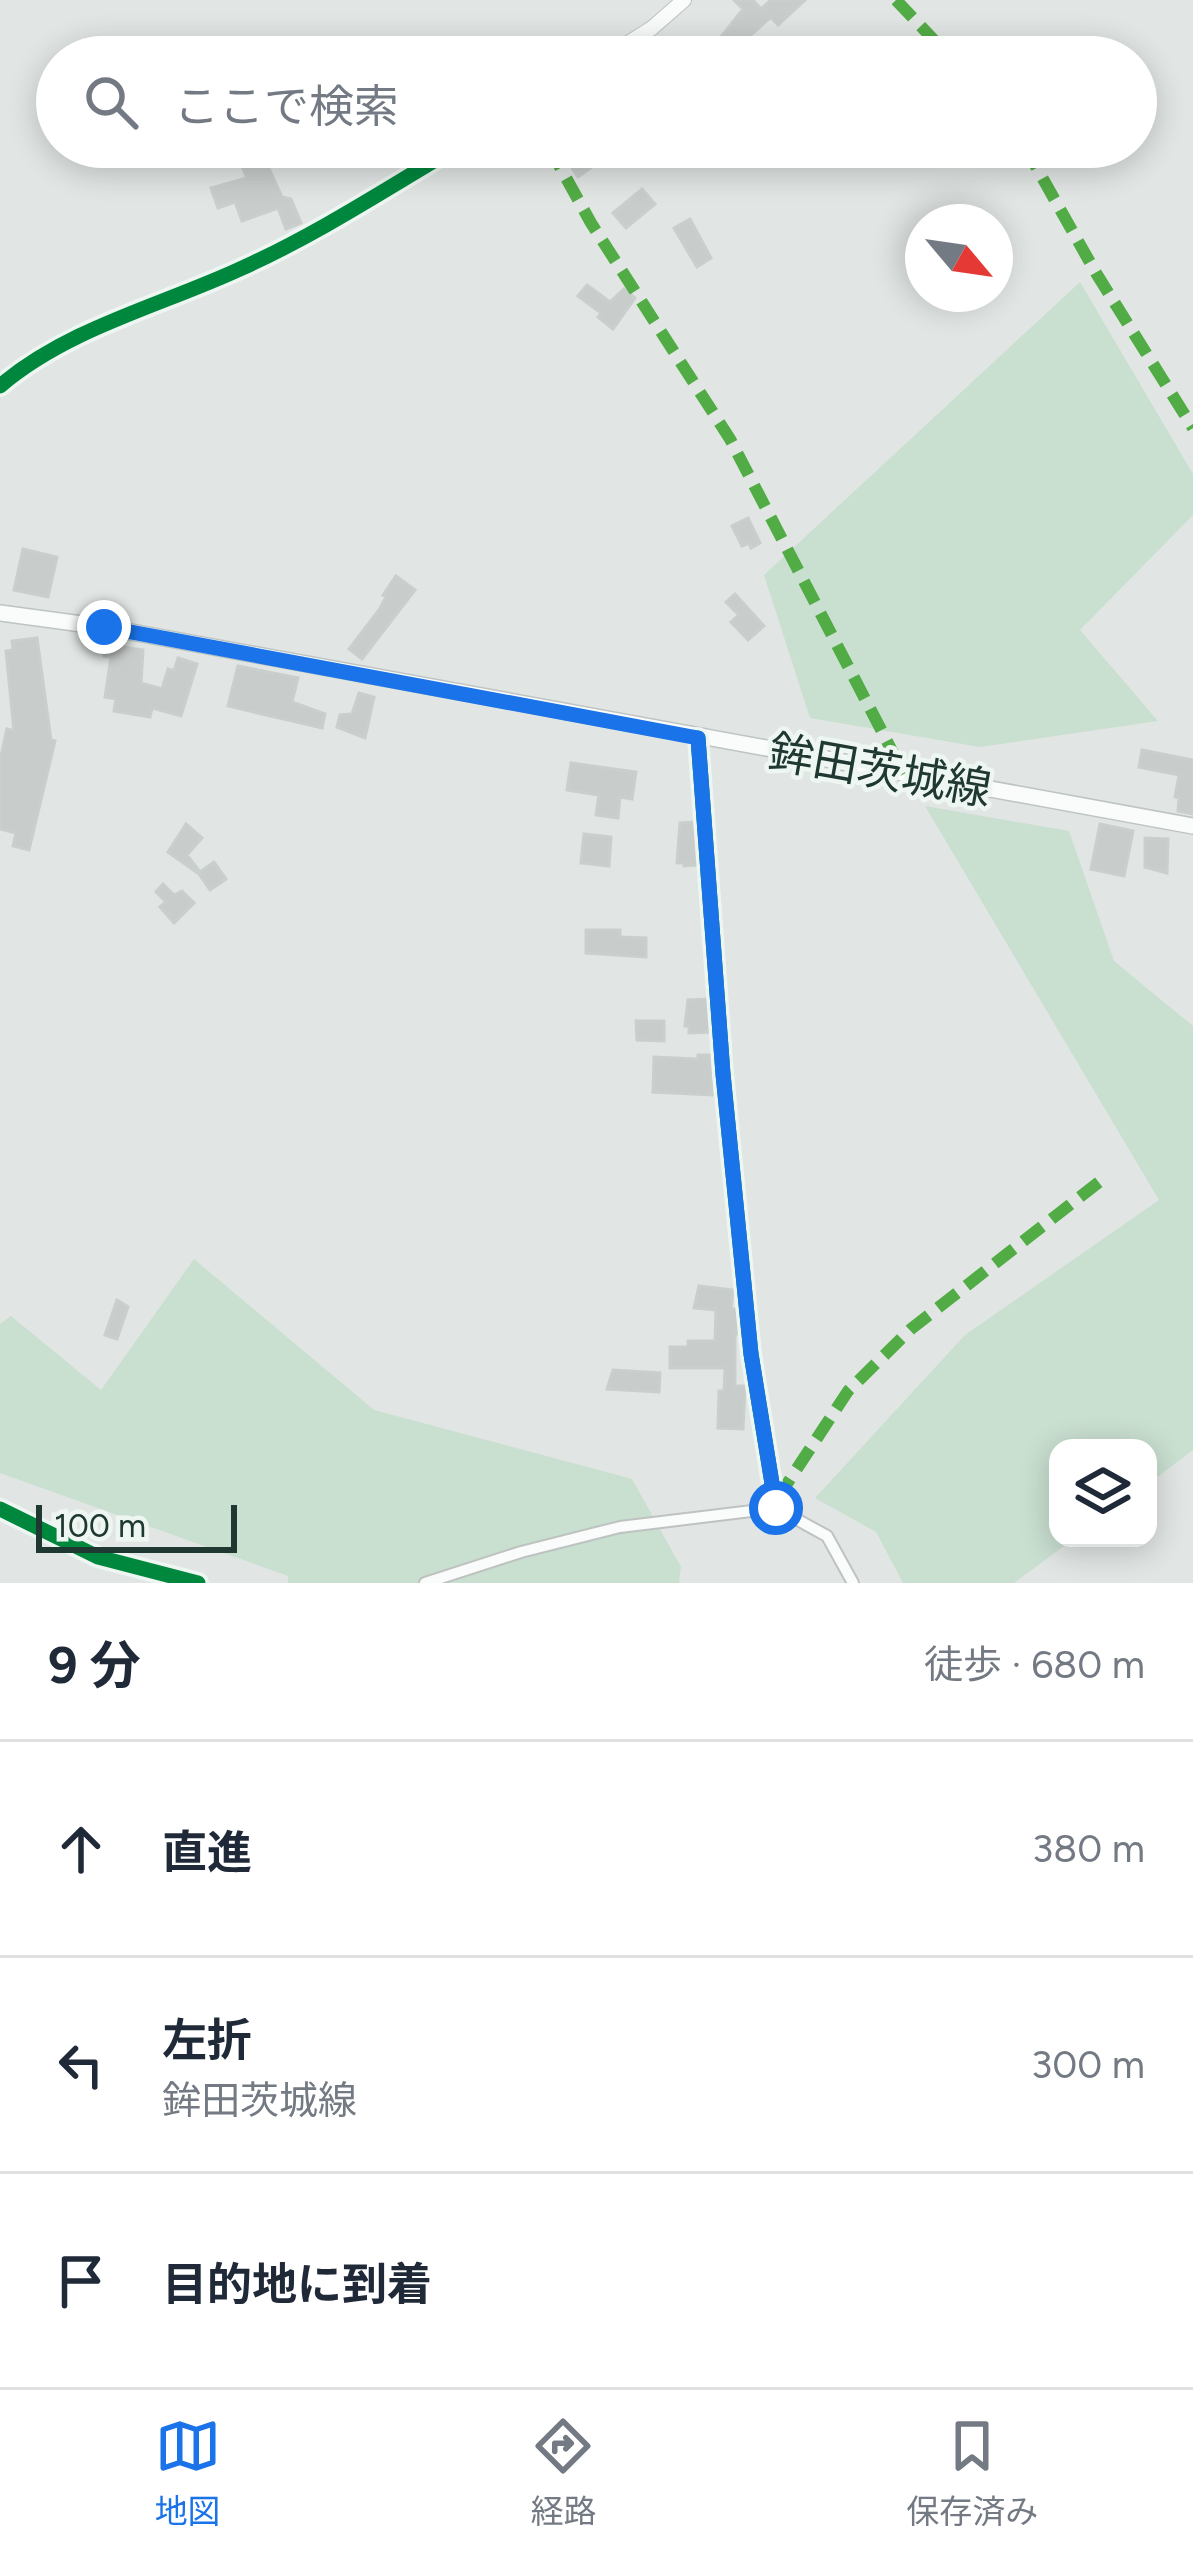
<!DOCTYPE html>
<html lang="ja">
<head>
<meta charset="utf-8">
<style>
	body { margin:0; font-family:Figtree,"Noto Sans JP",sans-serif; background:#f2f2f3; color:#1f2937 }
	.controls { position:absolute; right:36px; bottom:36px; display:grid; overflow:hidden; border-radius:24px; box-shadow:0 6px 30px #0003 }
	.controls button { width:108px; height:108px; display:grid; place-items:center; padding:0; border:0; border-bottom:3px solid #e0e1e3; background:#fff; color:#1f2937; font:60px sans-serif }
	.compass { position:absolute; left:905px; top:204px; width:108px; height:108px; border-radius:50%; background:#fff; box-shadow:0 6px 30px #0003; rotate:119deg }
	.scale { position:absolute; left:36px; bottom:30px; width:201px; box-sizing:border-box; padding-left:12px; border:6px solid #203832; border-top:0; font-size:33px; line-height:42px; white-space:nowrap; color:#203832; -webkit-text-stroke:9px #eef6f2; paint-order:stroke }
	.stop { position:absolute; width:36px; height:36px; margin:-27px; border:9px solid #1a73e8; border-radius:50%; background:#fff }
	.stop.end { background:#1a73e8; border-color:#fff; box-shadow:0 3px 12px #0008 }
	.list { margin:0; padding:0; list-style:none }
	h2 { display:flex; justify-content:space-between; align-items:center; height:156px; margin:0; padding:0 48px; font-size:51px }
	h2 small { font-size:39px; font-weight:400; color:#747a83 }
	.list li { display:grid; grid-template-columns:78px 1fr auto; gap:36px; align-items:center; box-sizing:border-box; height:216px; padding:0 48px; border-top:3px solid #e0e1e3 }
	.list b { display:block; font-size:45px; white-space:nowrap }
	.list p { margin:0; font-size:39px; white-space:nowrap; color:#747a83 }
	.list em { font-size:39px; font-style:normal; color:#747a83 }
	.icon { flex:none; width:66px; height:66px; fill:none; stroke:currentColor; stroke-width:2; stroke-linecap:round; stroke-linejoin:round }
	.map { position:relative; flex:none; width:1193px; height:1583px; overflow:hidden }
	.search { position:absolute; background:#fff; box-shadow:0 6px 30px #0003; left:36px; right:36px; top:36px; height:132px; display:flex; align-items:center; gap:30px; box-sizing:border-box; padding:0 42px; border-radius:66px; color:#747a83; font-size:45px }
	.sheet { height:804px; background:#fff }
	nav { display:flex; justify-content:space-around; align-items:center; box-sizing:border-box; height:168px; border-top:3px solid #e0e1e3; background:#fff; font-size:33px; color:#747a83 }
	nav a { display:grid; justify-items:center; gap:6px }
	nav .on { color:#1a73e8 }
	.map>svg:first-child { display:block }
</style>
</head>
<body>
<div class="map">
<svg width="1193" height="1583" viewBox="0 0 1193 1583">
	<rect width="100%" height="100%" fill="#e1e6e4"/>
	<!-- green -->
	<path fill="#c9dfd0" d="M 1080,282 L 1193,474 L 1193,515 L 1080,630 L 1158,721 L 980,747 L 810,718 L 764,575 Z
		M 925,806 L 1069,831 L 1114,961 L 1193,1026 L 1193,1450 L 1148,1484 L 1148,1448 L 1058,1448 L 1058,1538 L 1075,1538 L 1014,1583 L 903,1583 L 876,1532 L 815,1498 L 965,1335 L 1159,1200 Z
		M 194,1259 L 374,1410 L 632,1479 L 681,1567 L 679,1583 L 288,1583 L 288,1576 L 0,1473 L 0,1324 L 11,1316 L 101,1390 Z"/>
	<!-- building -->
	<path fill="#c8cdcb" stroke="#c9cfcd" stroke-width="3" d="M 734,0 L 753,0 L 761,9 L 771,0 L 805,0 L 778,25 L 771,17 L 741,44 L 737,40 L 727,50 L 718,41 L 743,9 Z
		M 234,147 L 249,147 L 255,159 L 263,155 L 282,197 L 291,199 L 301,223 L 286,229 L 278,208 L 242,221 L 235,202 L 218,208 L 211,188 L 247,178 Z
		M 558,147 L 620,147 L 578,177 Z
		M 642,189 L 655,204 L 626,228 L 613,213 Z
		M 690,219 L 711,258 L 697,267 L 674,228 Z
		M 587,285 L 610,302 L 624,289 L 635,298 L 613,329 L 598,317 L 601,313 L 578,296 Z
		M 748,518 L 760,543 L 751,548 L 749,543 L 742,546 L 732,526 Z
		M 23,549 L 57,557 L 48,597 L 14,590 Z
		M 396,576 L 415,590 L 362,659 L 349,649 L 379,610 L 386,597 L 383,595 Z
		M 735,594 L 764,626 L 748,640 L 731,622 L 739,615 L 726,602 Z
		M 37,638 L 51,740 L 55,741 L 29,850 L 13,846 L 16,833 L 0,829 L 0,760 L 7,729 L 14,731 L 6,651 L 13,650 L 12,641 Z
		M 105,644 L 143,650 L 141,683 L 162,689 L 168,669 L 174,671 L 178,658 L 197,664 L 181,716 L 152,708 L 150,717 L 114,711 L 116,699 L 105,697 L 111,657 L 104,656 Z
		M 238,666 L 298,678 L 292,702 L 325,714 L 322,728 L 228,706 Z
		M 359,693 L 374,697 L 365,738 L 337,727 L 340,715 L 352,714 Z
		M 1142,750 L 1193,760 L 1193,814 L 1178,811 L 1179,798 L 1175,797 L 1179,775 L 1139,767 Z
		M 571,763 L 636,772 L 632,799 L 620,797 L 618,818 L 596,815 L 599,795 L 567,790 Z
		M 694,822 L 697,865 L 684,866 L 684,863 L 677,863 L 680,823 Z
		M 186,824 L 202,838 L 187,855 L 200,872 L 214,862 L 226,879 L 210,890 L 199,874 L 168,852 Z
		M 1100,824 L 1133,831 L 1124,876 L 1091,869 Z
		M 584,834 L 611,837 L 609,866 L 581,863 Z
		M 1145,838 L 1168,839 L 1167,873 L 1145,867 Z
		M 163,884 L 174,895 L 182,891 L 194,903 L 174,923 L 160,907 L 166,902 L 156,892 Z
		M 586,930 L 620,930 L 620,937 L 646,938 L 646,957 L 586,953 Z
		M 708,999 L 710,1032 L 689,1033 L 689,1026 L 685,1026 L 688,1000 Z
		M 636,1021 L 664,1021 L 664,1041 L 637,1040 Z
		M 698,1055 L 710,1055 L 712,1095 L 653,1092 L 654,1057 L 698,1059 Z
		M 699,1286 L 733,1290 L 731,1309 L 737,1309 L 739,1334 L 735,1334 L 735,1386 L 745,1386 L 743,1429 L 718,1428 L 719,1391 L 724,1391 L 725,1368 L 670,1368 L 670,1347 L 688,1347 L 688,1341 L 715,1341 L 716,1310 L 694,1308 Z
		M 117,1300 L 128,1307 L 117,1339 L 105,1335 Z
		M 613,1370 L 660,1373 L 659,1392 L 607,1389 Z"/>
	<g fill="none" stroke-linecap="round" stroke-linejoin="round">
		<defs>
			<path id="minor" d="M 698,738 L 723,1074 L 751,1354 L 776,1508
				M 0,1509 L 98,1557 L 198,1583
				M 425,1583 L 521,1552 L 620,1527 L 776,1508 L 827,1536 L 853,1583"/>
			<path id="tertiary" d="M 606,57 L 652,28 L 684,0
				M 0,386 C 68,328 160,306 240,269 C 316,235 386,189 457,147"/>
			<path id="secondary" d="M 0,613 L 104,627 L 1193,826"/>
		</defs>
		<!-- minor casing -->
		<use href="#minor" stroke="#bec3c1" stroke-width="14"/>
		<!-- tertiary casing -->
		<use href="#tertiary" stroke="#bec3c1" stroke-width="16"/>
		<!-- secondary casing -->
		<use href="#secondary" stroke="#bdc4c1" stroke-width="18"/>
		<!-- minor -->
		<use href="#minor" stroke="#fafbfb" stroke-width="10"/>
		<!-- tertiary -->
		<use href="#tertiary" stroke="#fafbfb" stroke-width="14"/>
		<!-- secondary -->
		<use href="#secondary" stroke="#fafbfb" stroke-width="15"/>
		<!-- quiet -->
		<path stroke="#52ac45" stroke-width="12" stroke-dasharray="24 12" stroke-linecap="butt" d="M 896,0 L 950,57
			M 549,147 L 591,223 L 730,439 L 904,774
			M 1025,147 L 1096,273 L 1193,428
			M 777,1499 L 848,1391 L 911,1329 L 1099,1182"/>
		<defs>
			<path id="cycleway" d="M 0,386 C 68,328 160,306 240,269 C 316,235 386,189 457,147
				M 698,738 L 723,1074 L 751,1354 L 776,1508
				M 0,1509 L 98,1557 L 198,1583"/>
		</defs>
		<!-- cycleway casing -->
		<use href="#cycleway" stroke="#eef6f2" stroke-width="22"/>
		<!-- cycleway -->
		<use href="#cycleway" stroke="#00873e" stroke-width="15"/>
	</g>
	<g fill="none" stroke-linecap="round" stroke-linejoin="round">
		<!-- route -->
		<path stroke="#1a73e8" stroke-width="15" d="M 104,627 L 698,738 L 723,1074 L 751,1354 L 776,1508"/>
	</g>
	<g text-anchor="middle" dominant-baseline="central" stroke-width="9" stroke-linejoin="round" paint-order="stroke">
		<!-- street labels -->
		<g font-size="45" fill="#203832" stroke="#eef6f2">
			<text transform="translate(880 770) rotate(10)">鉾田茨城線</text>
		</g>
	</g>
</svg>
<div class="controls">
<button><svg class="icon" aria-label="layers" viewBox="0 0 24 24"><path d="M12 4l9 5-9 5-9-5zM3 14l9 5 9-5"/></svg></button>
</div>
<svg class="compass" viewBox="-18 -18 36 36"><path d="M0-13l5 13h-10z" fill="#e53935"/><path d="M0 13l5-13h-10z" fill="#747a83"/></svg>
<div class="scale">100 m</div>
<div class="stop" style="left:776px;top:1508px"></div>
<div class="stop end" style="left:104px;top:627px"></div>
<div class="search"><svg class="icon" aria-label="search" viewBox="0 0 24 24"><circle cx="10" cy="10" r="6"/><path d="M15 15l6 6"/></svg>ここで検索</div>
</div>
<section class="sheet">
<h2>9 分<small>徒歩 · 680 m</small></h2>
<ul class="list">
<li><svg class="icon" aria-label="ahead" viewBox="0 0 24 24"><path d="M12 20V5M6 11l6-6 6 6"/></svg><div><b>直進</b></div><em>380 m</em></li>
<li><svg class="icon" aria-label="left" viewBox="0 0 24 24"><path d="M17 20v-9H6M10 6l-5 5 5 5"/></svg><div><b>左折</b><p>鉾田茨城線</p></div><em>300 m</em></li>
<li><svg class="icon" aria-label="arrive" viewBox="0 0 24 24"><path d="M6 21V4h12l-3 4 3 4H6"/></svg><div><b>目的地に到着</b></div></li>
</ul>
</section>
<nav>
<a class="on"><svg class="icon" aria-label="map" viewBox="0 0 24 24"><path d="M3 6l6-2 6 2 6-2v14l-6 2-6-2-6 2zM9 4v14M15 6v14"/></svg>地図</a>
<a><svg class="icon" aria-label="directions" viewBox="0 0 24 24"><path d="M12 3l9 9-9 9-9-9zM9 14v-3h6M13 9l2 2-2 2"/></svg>経路</a>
<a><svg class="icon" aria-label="saved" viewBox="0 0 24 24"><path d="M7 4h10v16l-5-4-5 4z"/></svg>保存済み</a>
</nav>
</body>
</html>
